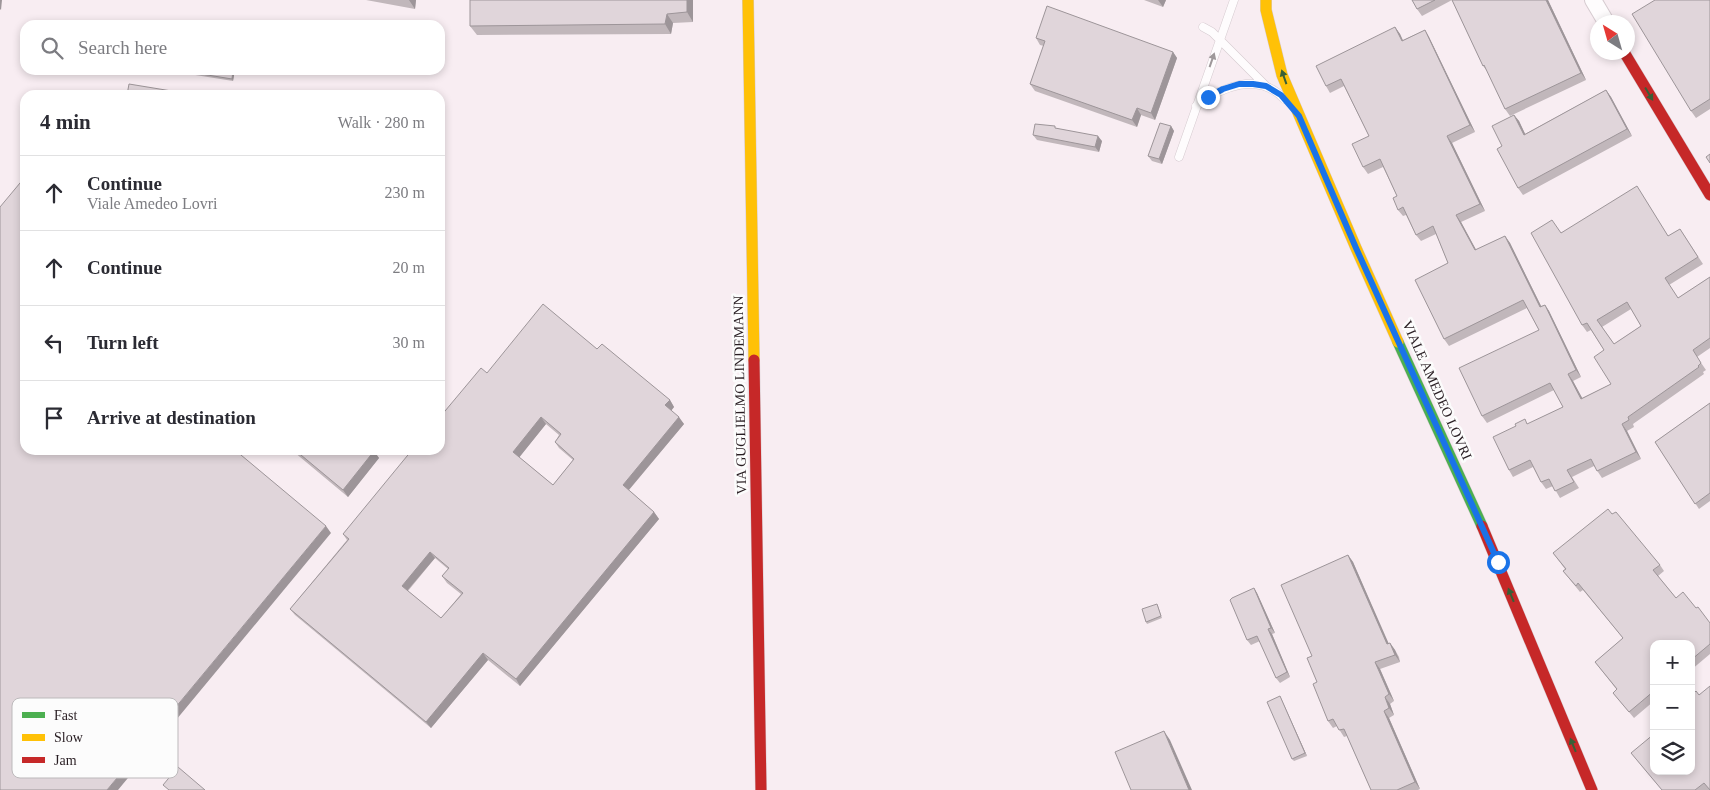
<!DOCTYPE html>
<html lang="en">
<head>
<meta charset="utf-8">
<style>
	body { margin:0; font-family:Georgia,serif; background:#f2f2f3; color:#2b2b33 }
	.controls { position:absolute; right:15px; bottom:15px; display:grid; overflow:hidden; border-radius:10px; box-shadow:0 2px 8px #0003 }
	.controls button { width:45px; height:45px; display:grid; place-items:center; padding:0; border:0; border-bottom:1px solid #e1e1e2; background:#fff; color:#2b2b33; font:25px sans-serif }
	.compass { position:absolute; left:1590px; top:15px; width:45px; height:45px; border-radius:50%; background:#fff; box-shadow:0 2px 8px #0003; rotate:323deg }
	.stop { position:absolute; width:15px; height:15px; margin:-11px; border:4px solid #1a73e8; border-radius:50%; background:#fff }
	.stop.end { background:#1a73e8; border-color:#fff; box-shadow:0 1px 5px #0008 }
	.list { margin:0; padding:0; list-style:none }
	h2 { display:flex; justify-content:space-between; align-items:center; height:65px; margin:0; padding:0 20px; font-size:21px }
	h2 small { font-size:16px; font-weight:400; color:#7c7c81 }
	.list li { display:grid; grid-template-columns:32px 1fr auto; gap:15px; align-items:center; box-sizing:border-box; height:75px; padding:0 20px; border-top:1px solid #e1e1e2 }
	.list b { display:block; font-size:19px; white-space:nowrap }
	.list p { margin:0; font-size:16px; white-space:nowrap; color:#7c7c81 }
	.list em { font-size:16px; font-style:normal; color:#7c7c81 }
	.icon { flex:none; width:28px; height:28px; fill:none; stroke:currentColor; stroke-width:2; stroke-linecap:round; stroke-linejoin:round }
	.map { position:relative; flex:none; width:1710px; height:790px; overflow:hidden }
	.search { position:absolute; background:#fff; box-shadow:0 2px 8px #0003; left:20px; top:20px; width:425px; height:55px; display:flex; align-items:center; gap:12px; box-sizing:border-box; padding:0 18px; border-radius:15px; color:#7c7c81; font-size:19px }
	.panel { position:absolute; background:#fff; box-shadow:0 2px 8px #0003; left:20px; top:90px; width:425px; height:365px; border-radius:15px }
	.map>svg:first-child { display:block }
</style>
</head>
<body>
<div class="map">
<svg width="1710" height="790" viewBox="0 0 1710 790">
	<rect width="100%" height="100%" fill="#f8edf2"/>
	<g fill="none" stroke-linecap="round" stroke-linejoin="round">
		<defs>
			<path id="lane" d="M 1203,27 L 1212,32 L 1266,86
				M 1196,106 C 1221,87 1259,71 1284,99
				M 1179,157 L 1234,0"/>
			<path id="street" d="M 1593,0 L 1606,22"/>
			<path id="fast" d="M 1398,342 L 1482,526"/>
			<path id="slow" d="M 748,0 L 754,360
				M 1266,0 L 1266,10 L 1282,75 L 1356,248 L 1398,342"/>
			<path id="jam" d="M 1624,52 L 1710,195
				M 754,360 L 761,790
				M 1482,526 L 1592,790"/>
		</defs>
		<!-- lane casing -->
		<use href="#lane" stroke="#d6cbd0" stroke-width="9"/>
		<!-- street casing -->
		<use href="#street" stroke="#d6cbd0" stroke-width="18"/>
		<!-- fast casing -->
		<use href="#fast" stroke="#d6cbd0" stroke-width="12"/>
		<!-- slow casing -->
		<use href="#slow" stroke="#d6cbd0" stroke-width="12"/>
		<!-- jam casing -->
		<use href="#jam" stroke="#d6cbd0" stroke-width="12"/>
		<!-- lane -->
		<use href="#lane" stroke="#fefcfd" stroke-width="8"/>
		<!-- street -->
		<use href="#street" stroke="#fefcfd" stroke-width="16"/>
		<!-- fast -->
		<use href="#fast" stroke="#4caf50" stroke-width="11"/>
		<!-- slow -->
		<use href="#slow" stroke="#ffc107" stroke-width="11"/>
		<!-- jam -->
		<use href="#jam" stroke="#c62828" stroke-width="11"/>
	</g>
	<!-- wall -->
	<path fill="#c1b7bb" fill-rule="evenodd" d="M 366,0 L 416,0 L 415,9 Z
		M 470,0 L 693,0 L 693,22 L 673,23 L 671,34 L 477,35 L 470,26 Z
		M 1144,0 L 1166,0 L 1163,7 Z
		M 1412,0 L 1548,0 L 1586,80 L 1510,116 L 1505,109 L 1488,72 L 1483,66 L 1452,0 L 1422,16 L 1417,9 Z
		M 1710,0 L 1710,109 L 1696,118 L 1691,111 Z
		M 1395,27 L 1400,34 L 1403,40 L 1425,30 L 1429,37 L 1475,132 L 1452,143 L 1485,211 L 1461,222 L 1476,250 L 1505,236 L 1510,243 L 1541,306 L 1545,305 L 1549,311 L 1581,377 L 1573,381 L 1582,398 L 1611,384 L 1604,350 L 1591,330 L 1587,332 L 1582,325 L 1561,233 L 1641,193 L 1668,236 L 1680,229 L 1703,264 L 1669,285 L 1678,298 L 1710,277 L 1710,348 L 1697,357 L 1706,370 L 1703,372 L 1704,374 L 1633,424 L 1634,427 L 1627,431 L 1641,459 L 1602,478 L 1594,466 L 1572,477 L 1579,488 L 1560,498 L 1553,486 L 1546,489 L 1541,482 L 1533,467 L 1513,477 L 1509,470 L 1528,424 L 1563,407 L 1554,390 L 1487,423 L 1482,416 L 1539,330 L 1527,308 L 1449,346 L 1444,339 L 1448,263 L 1436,234 L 1421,241 L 1416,235 L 1406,215 L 1403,216 L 1398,210 L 1397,196 L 1383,167 L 1368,174 L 1363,167 L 1369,136 L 1344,86 L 1330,93 L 1326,86 ZM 1631,309 L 1641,326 L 1614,344 L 1602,327 Z
		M 1036,38 L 1173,52 L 1177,58 L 1155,120 L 1141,115 L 1137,127 L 1035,91 L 1030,84 L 1044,46 L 1040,45 Z
		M 164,70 L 235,70 L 233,81 Z
		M 1606,90 L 1611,97 L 1632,136 L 1523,195 L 1518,188 L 1502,146 L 1514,115 L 1519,121 L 1525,134 Z
		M 1171,126 L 1174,131 L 1162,164 L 1152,161 L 1148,156 Z
		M 1056,128 L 1102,141 L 1099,152 L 1037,140 L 1033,135 Z
		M 597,349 L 670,400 L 674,407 L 671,411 L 684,424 L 629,490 L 654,512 L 659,519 L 520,686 L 488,660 L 431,728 L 295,615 L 290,609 L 347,540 L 343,534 L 487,373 ZM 546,424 L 559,435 L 555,442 L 559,448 L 573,460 L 553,485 L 519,457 ZM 435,558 L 448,569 L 442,576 L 447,583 L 461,594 L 441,618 L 408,591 Z
		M 1710,403 L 1710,501 L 1699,509 L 1655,442 Z
		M 293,450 L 373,450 L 379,458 L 348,497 L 294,452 Z
		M 1612,514 L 1660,565 L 1664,571 L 1658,576 L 1676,598 L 1696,608 L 1710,623 L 1710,654 L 1691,670 L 1691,644 L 1654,644 L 1654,701 L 1634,718 L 1613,693 L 1617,690 L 1595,662 L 1623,638 L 1583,590 L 1580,592 L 1563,571 L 1565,569 L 1553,553 Z
		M 1348,555 L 1353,562 L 1388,644 L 1390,643 L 1395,650 L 1399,657 L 1400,662 L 1380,669 L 1394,701 L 1390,704 L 1394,715 L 1389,718 L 1420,789 L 1418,790 L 1371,790 L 1347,736 L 1344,737 L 1337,726 L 1333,728 L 1328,721 L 1317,682 L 1312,656 Z
		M 1254,588 L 1257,593 L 1275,633 L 1272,634 L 1290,677 L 1280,683 L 1276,678 L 1260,641 L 1251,645 L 1247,640 Z
		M 1158,606 L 1162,618 L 1147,624 L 1146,622 Z
		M 1280,696 L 1307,756 L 1294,761 L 1292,759 Z
		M 1691,696 L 1710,790 L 1662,790 L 1631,753 L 1691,771 Z"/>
	<!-- shaded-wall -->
	<path fill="#9d9599" d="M 0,0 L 2,0 L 1,10 L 0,9 Z
		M 409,0 L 416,0 L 415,9 Z
		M 687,0 L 693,0 L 693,22 L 687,12 Z
		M 1158,0 L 1166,0 L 1163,7 Z
		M 1546,0 L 1548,0 L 1586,80 L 1581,73 Z
		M 667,14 L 673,23 L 671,34 L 665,24 Z
		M 1395,27 L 1400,34 L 1406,48 L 1402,41 Z
		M 1425,30 L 1429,37 L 1475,132 L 1470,125 Z
		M 1173,52 L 1177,58 L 1155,120 L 1151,113 Z
		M 233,70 L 235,70 L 233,81 L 232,79 Z
		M 1606,90 L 1611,97 L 1632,136 L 1627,129 Z
		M 1137,108 L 1141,115 L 1137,127 L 1132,120 Z
		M 1514,115 L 1519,121 L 1529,142 L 1524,135 Z
		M 1171,126 L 1174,131 L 1162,164 L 1159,159 Z
		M 1098,136 L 1102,141 L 1099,152 L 1095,147 Z
		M 1447,136 L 1452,143 L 1485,211 L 1480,204 Z
		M 1456,215 L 1461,222 L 1480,257 L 1475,250 Z
		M 1505,236 L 1510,243 L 1545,314 L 1540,307 Z
		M 1545,305 L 1549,311 L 1581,377 L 1576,370 Z
		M 1568,374 L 1573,381 L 1586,405 L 1581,399 Z
		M 670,400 L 674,407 L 670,412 L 665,405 Z
		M 541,417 L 546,424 L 518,459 L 513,452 Z
		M 679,417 L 684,424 L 627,492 L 623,485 Z
		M 1622,424 L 1627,431 L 1641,459 L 1636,452 Z
		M 374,451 L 379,458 L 348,497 L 343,490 Z
		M 654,512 L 659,519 L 520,686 L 516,679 Z
		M 326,526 L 331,533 L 118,790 L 107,790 Z
		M 430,552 L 435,558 L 406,592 L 402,586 Z
		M 1348,555 L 1353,562 L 1392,651 L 1387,644 Z
		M 1254,588 L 1257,593 L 1275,633 L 1271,628 Z
		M 1268,629 L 1272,634 L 1290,677 L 1287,672 Z
		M 1390,643 L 1395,650 L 1400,662 L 1395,655 Z
		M 483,653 L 488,660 L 431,728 L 426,722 Z
		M 1375,662 L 1380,669 L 1394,701 L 1389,694 Z
		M 1280,696 L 1281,698 L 1307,756 L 1305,753 Z
		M 1385,697 L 1390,704 L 1394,715 L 1389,708 Z
		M 1384,711 L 1389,718 L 1420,789 L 1415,782 Z
		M 1164,731 L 1170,740 L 1192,790 L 1189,790 Z"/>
	<!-- building -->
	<path fill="#e0d5da" stroke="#9d9599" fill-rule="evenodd" d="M 470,0 L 687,0 L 687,12 L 667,14 L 665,24 L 470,26 Z
		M 1412,0 L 1435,0 L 1417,9 Z
		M 1452,0 L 1546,0 L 1581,73 L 1505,109 L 1484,65 L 1483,66 Z
		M 1655,0 L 1710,0 L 1710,99 L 1691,111 L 1632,14 Z
		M 1047,6 L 1173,52 L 1151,113 L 1137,108 L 1132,120 L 1030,84 L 1045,41 L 1036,38 Z
		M 1395,27 L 1402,41 L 1425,30 L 1470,125 L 1447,136 L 1480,204 L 1456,215 L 1475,250 L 1505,236 L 1540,307 L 1545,305 L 1576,370 L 1568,374 L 1581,399 L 1611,384 L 1594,357 L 1604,350 L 1587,323 L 1582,325 L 1531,233 L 1552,220 L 1561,233 L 1637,186 L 1668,236 L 1680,229 L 1698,257 L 1665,278 L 1678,298 L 1710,277 L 1710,338 L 1693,350 L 1701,363 L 1698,366 L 1699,367 L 1628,417 L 1629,420 L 1622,424 L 1636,452 L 1597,471 L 1591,459 L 1567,470 L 1574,482 L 1555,491 L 1549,479 L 1541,482 L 1530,460 L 1509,470 L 1493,437 L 1516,426 L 1515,424 L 1525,419 L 1527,424 L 1563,407 L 1550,383 L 1482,416 L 1459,368 L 1539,330 L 1523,300 L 1444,339 L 1415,280 L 1448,263 L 1433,226 L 1416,235 L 1403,207 L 1398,210 L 1393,198 L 1397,196 L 1380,159 L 1363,167 L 1352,144 L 1369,136 L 1341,79 L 1326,86 L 1316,66 ZM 1627,302 L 1641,326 L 1614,344 L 1597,320 Z
		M 177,70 L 233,70 L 232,79 Z
		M 129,84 L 196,95 L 127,95 Z
		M 1606,90 L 1627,129 L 1518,188 L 1497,149 L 1502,146 L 1492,126 L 1514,115 L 1524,135 Z
		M 1160,123 L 1171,126 L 1159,159 L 1148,156 Z
		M 1035,124 L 1055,126 L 1055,128 L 1098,136 L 1095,147 L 1033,135 Z
		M 1710,154 L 1710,163 L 1706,157 Z
		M 25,177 L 25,450 L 235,450 L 326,526 L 107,790 L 0,790 L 0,207 Z
		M 543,304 L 597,349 L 602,344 L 670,400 L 665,405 L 679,417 L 623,485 L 654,512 L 516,679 L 483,653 L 426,722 L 290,609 L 349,539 L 343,534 L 412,450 L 440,450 L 440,417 L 481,368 L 487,373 ZM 541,417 L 561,434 L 555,442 L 574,459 L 553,485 L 513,452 ZM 430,552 L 449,568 L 442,576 L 463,593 L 441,618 L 402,586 Z
		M 1710,403 L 1710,493 L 1695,504 L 1655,442 Z
		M 295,450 L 373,450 L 374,451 L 343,490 Z
		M 1608,509 L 1612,514 L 1616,512 L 1660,565 L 1653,570 L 1676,598 L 1683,592 L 1696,608 L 1698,607 L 1710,623 L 1710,644 L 1691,660 L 1691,644 L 1654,644 L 1654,691 L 1629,712 L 1613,693 L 1617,689 L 1595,662 L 1623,638 L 1578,583 L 1576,586 L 1563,571 L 1566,569 L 1553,553 Z
		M 1348,555 L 1387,644 L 1390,643 L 1395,655 L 1375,662 L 1389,694 L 1385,697 L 1389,708 L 1384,711 L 1415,782 L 1397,790 L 1371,790 L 1344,729 L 1339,730 L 1333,719 L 1328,721 L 1313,684 L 1317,682 L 1307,658 L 1312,656 L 1281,585 Z
		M 1254,588 L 1271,628 L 1268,629 L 1287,672 L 1276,678 L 1257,636 L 1247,640 L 1230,600 L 1232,598 Z
		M 1157,604 L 1161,616 L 1146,622 L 1142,609 Z
		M 1710,686 L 1710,790 L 1704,783 L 1695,790 L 1662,790 L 1631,753 L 1654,734 L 1654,771 L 1691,771 L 1691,696 L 1696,691 L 1699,695 Z
		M 1280,696 L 1305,753 L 1292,759 L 1267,702 Z
		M 1164,731 L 1189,790 L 1131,790 L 1115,752 Z
		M 178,767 L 205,790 L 169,790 L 163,785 Z"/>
	<!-- one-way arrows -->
	<defs><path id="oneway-solid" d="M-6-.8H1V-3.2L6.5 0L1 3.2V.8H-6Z" transform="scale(1.25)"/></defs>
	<use fill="#9e989a" href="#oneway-solid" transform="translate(1212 60) rotate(-71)"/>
	<g fill="#385f37">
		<use href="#oneway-solid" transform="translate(1284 77) rotate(-109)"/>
		<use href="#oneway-solid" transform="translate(1649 94) rotate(59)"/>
		<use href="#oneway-solid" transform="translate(1511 595) rotate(-112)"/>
		<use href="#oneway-solid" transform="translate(1573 745) rotate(-112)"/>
	</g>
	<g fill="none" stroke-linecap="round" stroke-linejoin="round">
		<!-- route -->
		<path stroke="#1a73e8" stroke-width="6" d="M 1208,97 L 1223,89 L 1239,84 L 1253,84 L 1266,86 L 1281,95 L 1299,116 L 1356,248 L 1498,562"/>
	</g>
	<g text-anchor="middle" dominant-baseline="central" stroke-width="5" stroke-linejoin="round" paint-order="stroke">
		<!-- street labels -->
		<g font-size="14" fill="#281d22" stroke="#fcfcfc">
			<text transform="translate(1437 390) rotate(66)">VIALE AMEDEO LOVRI</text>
			<text transform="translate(740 395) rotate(-91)">VIA GUGLIELMO LINDEMANN</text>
		</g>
	</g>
	<!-- legend -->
	<rect x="12" y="698" width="166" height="80" rx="8" fill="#fcfcfc" stroke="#bcb9bb" stroke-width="1"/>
	<rect x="22" y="712" width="23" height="6" fill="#4caf50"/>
	<rect x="22" y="734" width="23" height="7" fill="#ffc107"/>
	<rect x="22" y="757" width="23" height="6" fill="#c62828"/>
	<g font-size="14" fill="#281d22">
		<text x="54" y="720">Fast</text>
		<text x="54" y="742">Slow</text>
		<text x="54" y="765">Jam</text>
	</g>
</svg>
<div class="controls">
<button>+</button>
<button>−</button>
<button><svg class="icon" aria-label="layers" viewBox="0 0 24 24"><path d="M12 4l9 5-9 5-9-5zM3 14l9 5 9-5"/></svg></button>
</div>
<svg class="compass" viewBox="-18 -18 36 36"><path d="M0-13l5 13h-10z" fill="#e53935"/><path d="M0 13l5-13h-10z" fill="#7c7c81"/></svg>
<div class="stop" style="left:1498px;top:562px"></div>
<div class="stop end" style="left:1208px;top:97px"></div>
<div class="search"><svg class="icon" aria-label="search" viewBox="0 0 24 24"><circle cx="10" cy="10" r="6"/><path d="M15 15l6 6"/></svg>Search here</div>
<section class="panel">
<h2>4 min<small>Walk · 280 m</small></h2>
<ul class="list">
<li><svg class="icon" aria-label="ahead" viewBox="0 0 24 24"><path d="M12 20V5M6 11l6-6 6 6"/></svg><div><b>Continue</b><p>Viale Amedeo Lovri</p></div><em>230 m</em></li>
<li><svg class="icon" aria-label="ahead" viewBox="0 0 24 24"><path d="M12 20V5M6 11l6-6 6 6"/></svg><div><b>Continue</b></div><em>20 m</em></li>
<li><svg class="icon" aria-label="left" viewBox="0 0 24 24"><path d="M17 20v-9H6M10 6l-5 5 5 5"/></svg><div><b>Turn left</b></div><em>30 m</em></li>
<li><svg class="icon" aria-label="arrive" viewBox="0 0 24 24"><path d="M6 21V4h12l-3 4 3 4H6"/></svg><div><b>Arrive at destination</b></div></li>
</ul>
</section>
</div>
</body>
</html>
